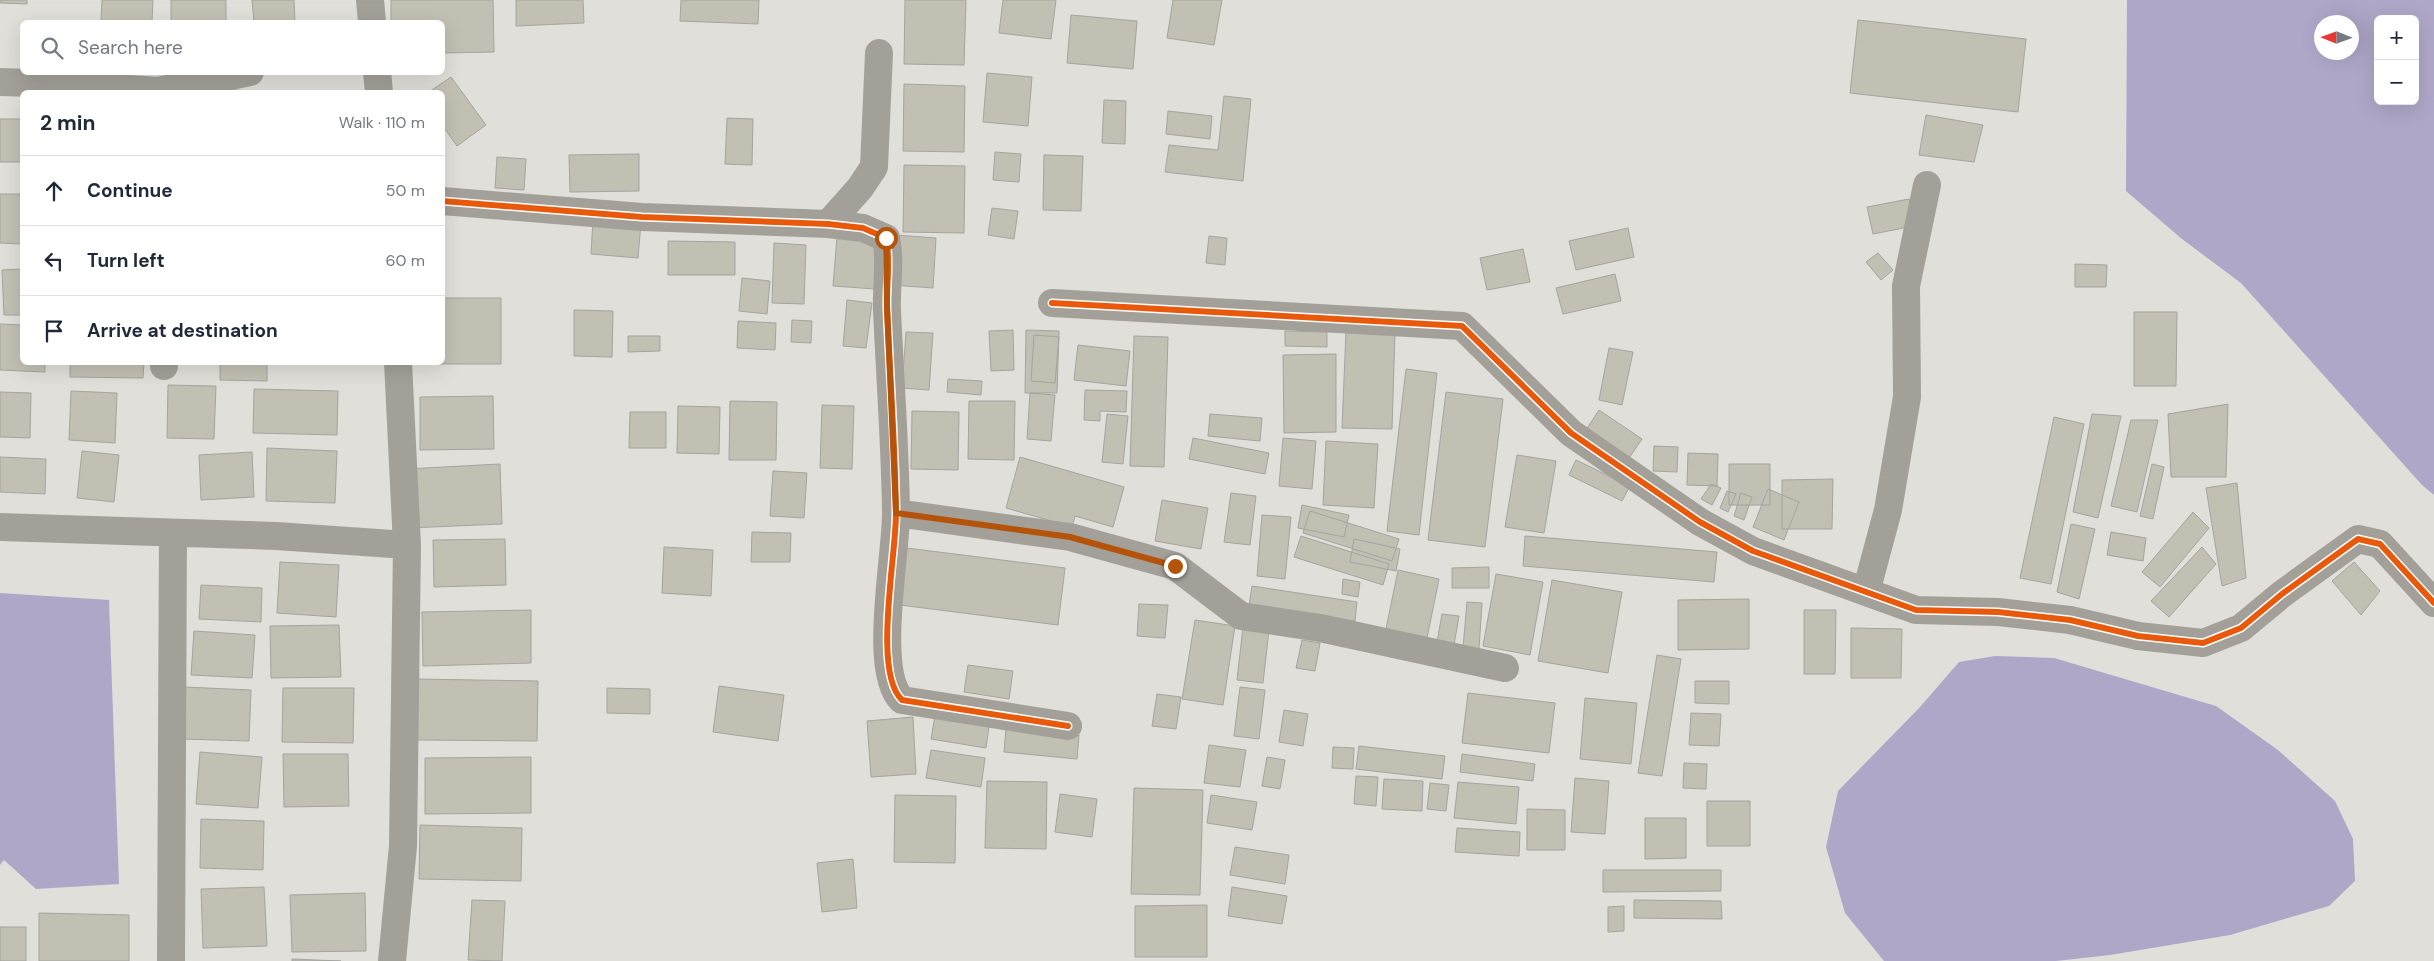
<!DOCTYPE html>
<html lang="en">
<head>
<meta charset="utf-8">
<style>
	body { margin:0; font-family:"DM Sans",sans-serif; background:#f6f6f7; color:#1f2937 }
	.controls { position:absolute; right:15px; top:15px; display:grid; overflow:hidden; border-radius:8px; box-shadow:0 5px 20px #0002 }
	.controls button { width:45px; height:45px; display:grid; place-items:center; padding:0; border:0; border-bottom:1px solid #e0e1e3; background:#fff; color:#1f2937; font:25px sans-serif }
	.compass { position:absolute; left:2314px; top:15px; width:45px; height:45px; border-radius:50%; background:#fff; box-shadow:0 5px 20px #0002; rotate:271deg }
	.stop { position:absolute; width:15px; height:15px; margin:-11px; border:4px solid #b45309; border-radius:50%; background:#fff }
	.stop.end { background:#b45309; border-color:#fff; box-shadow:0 1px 5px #0008 }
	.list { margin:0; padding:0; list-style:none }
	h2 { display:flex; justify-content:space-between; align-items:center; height:65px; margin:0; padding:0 20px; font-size:21px }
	h2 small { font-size:16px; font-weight:400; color:#747a83 }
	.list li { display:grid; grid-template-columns:32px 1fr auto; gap:15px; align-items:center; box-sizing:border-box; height:70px; padding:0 20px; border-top:1px solid #e0e1e3 }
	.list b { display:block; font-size:19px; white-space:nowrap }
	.list em { font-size:16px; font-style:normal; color:#747a83 }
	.icon { flex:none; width:28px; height:28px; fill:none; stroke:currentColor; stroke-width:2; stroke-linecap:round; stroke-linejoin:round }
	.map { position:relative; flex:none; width:2434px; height:961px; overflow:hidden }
	.search { position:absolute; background:#fff; box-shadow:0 5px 20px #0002; left:20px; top:20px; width:425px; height:55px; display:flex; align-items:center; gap:12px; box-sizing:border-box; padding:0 18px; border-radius:8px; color:#747a83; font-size:19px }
	.panel { position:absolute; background:#fff; box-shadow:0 5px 20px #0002; left:20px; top:90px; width:425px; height:275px; border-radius:8px }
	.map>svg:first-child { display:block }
</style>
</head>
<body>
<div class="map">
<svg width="2434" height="961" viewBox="0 0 2434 961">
	<rect width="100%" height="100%" fill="#e0dfda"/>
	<!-- water -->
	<path fill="#aea7c8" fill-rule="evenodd" d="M 2127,0 L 2434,0 L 2434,495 L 2422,485 L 2241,283 L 2182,239 L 2126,191 ZM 2378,19 L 2415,19 L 2415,101 L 2378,101 ZM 2322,22 L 2352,22 L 2352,52 L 2322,52 Z
		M 0,593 L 109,600 L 119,884 L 36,889 L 4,860 L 0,865 Z
		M 1995,656 L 2054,658 L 2216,706 L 2278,750 L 2335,801 L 2353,839 L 2355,881 L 2329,906 L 2230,935 L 2110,955 L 2056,961 L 1884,961 L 1845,913 L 1826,847 L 1838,791 L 1920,707 L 1959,662 Z"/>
	<!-- building -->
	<path fill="#c2c0b3" stroke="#a4a4a0" d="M 0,0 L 27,0 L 27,4 L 0,3 Z
		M 102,0 L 153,0 L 152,22 L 101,22 Z
		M 171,0 L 226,0 L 226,22 L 171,22 Z
		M 252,0 L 294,0 L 295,22 L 254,22 Z
		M 391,0 L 493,0 L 494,52 L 442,53 L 442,22 L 391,22 Z
		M 516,0 L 583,0 L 584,23 L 516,26 Z
		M 681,0 L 759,0 L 758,24 L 680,21 Z
		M 905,0 L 966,0 L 964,65 L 904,64 Z
		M 1003,0 L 1056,0 L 1051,39 L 999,33 Z
		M 1173,0 L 1222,0 L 1214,45 L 1167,38 Z
		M 1071,15 L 1137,21 L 1133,69 L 1067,63 Z
		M 1858,20 L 2026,39 L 2018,112 L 1850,93 Z
		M 987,73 L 1032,77 L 1028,126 L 983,122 Z
		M 451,77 L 486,125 L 457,146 L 442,125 L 442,92 L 429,92 Z
		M 904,84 L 965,86 L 964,152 L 903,151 Z
		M 183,87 L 268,92 L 183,92 Z
		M 1224,96 L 1251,99 L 1243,181 L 1165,172 L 1169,145 L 1218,150 Z
		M 1104,100 L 1126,101 L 1125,144 L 1102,143 Z
		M 1168,111 L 1212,116 L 1210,139 L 1166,134 Z
		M 1926,115 L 1983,125 L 1974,162 L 1919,155 Z
		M 727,118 L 753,119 L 752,165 L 725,164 Z
		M 0,119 L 22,119 L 22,162 L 0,162 Z
		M 995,152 L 1021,154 L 1019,182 L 993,180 Z
		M 639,154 L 639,191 L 570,192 L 569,155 Z
		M 1044,155 L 1083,156 L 1081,211 L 1043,210 Z
		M 497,157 L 526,159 L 524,190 L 495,188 Z
		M 904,165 L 965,166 L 964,233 L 903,232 Z
		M 0,194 L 22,194 L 22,244 L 0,243 Z
		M 1909,199 L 1914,226 L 1873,234 L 1867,207 Z
		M 992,208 L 1018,211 L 1014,239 L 988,235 Z
		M 593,219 L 641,223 L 638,258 L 591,254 Z
		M 1628,228 L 1634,257 L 1576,270 L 1569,241 Z
		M 895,235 L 936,238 L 933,288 L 891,285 Z
		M 837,236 L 879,239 L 875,289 L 833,286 Z
		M 1209,236 L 1227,238 L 1225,265 L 1206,263 Z
		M 668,241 L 735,242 L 735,275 L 668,275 Z
		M 774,243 L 806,245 L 804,304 L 772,303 Z
		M 1523,249 L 1530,282 L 1487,290 L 1480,258 Z
		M 1878,253 L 1893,270 L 1881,280 L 1866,262 Z
		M 2075,264 L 2107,265 L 2106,287 L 2075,287 Z
		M 22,269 L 22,315 L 4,315 L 2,270 Z
		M 1615,274 L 1621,301 L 1563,314 L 1556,288 Z
		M 742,278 L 770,281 L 767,314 L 739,311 Z
		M 442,298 L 501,298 L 501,364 L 417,364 L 442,362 Z
		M 847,300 L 872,303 L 866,348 L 843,346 Z
		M 574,310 L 613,311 L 612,357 L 574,356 Z
		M 2134,312 L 2177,312 L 2176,386 L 2134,386 Z
		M 792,320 L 812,321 L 811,343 L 791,342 Z
		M 738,321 L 776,323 L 775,350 L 737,348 Z
		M 0,324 L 22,325 L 22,362 L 45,362 L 45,372 L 0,370 Z
		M 1013,330 L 1014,370 L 991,371 L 989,331 Z
		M 1026,330 L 1059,331 L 1057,393 L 1025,393 Z
		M 1285,331 L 1327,332 L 1327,347 L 1285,346 Z
		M 1346,331 L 1395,332 L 1392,429 L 1342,428 Z
		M 906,332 L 933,333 L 929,390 L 902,388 Z
		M 1034,335 L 1059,337 L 1055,383 L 1031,381 Z
		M 628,336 L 660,336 L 660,351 L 628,352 Z
		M 1134,336 L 1168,337 L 1164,467 L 1130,466 Z
		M 1078,345 L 1130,351 L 1126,386 L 1074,380 Z
		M 1609,348 L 1633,352 L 1622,405 L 1599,400 Z
		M 1336,354 L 1336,432 L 1284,433 L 1283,355 Z
		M 70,362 L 144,362 L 143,378 L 70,377 Z
		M 220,362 L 267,362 L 267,381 L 220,380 Z
		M 1406,369 L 1437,373 L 1419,535 L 1387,531 Z
		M 948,379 L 982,381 L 981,395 L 947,392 Z
		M 168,385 L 216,386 L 214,439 L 167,438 Z
		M 254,389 L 338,391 L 337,435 L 253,433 Z
		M 1085,390 L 1127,391 L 1126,412 L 1100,411 L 1100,421 L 1084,420 Z
		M 71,391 L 117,393 L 115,443 L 69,440 Z
		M 0,392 L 31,393 L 30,438 L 0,437 Z
		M 1446,392 L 1503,399 L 1485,547 L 1428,540 Z
		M 1030,393 L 1055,395 L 1051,441 L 1027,439 Z
		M 493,396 L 494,449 L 420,450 L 420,397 Z
		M 730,401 L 777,402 L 776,460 L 729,460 Z
		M 969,401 L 1015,401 L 1014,460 L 968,459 Z
		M 2228,404 L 2226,477 L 2171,477 L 2168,414 Z
		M 822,405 L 854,406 L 852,469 L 820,468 Z
		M 678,406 L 720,407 L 719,454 L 677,453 Z
		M 1599,410 L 1642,439 L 1627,461 L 1584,433 Z
		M 912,411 L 959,412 L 958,470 L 911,469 Z
		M 630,412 L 666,412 L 666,448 L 629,448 Z
		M 1107,414 L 1128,416 L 1123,464 L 1102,462 Z
		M 1210,414 L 1262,418 L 1260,441 L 1208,436 Z
		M 2092,414 L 2121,416 L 2098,518 L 2073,512 Z
		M 2054,417 L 2084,424 L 2051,584 L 2020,578 Z
		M 2131,420 L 2158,420 L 2137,512 L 2111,506 Z
		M 1193,438 L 1269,453 L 1265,474 L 1189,459 Z
		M 1283,438 L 1316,441 L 1312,489 L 1279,486 Z
		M 1326,441 L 1378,444 L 1374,508 L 1323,505 Z
		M 1654,446 L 1678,447 L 1677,472 L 1653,471 Z
		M 267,448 L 337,451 L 335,503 L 266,501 Z
		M 82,451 L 119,455 L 114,502 L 77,498 Z
		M 252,452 L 254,497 L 201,500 L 199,455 Z
		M 1688,453 L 1718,454 L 1717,486 L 1687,485 Z
		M 1517,455 L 1556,461 L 1544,533 L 1505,527 Z
		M 0,457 L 46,459 L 45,494 L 0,492 Z
		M 1020,457 L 1124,487 L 1113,527 L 1075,516 L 1072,527 L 1006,508 Z
		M 1576,460 L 1630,486 L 1622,501 L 1569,475 Z
		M 500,464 L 502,524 L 408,528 L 406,469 Z
		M 1729,464 L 1770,464 L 1770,505 L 1729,505 Z
		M 2152,464 L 2164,467 L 2153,519 L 2140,516 Z
		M 773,471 L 807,473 L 804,518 L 770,516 Z
		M 1833,479 L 1832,529 L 1782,529 L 1782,480 Z
		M 2237,483 L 2246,578 L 2222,586 L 2206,488 Z
		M 1711,484 L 1721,488 L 1712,505 L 1701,499 Z
		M 1768,489 L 1799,502 L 1784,540 L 1753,527 Z
		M 1727,491 L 1736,494 L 1728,512 L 1720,508 Z
		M 1231,493 L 1256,496 L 1250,545 L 1224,542 Z
		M 1741,493 L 1752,497 L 1744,520 L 1734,516 Z
		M 1162,500 L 1208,508 L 1201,549 L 1155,541 Z
		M 1302,505 L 1349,515 L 1344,537 L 1298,528 Z
		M 1310,511 L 1399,539 L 1392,561 L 1303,533 Z
		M 2193,512 L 2209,528 L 2160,587 L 2142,572 Z
		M 1262,515 L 1291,517 L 1285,579 L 1257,576 Z
		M 2071,524 L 2095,529 L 2079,599 L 2057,592 Z
		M 752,532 L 791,533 L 790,562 L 751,562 Z
		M 2111,532 L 2146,538 L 2143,561 L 2107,555 Z
		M 1301,536 L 1389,564 L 1383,585 L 1294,557 Z
		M 1525,536 L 1717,552 L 1714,582 L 1523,566 Z
		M 505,539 L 506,585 L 434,587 L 433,540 Z
		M 1354,539 L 1400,549 L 1396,571 L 1350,562 Z
		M 664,547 L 713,550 L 711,596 L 662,593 Z
		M 899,547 L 1065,568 L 1058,625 L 892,604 Z
		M 2202,547 L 2216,564 L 2169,617 L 2151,601 Z
		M 280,562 L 339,565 L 336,617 L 277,613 Z
		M 2354,562 L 2380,591 L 2361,615 L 2332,581 Z
		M 1489,567 L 1489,588 L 1452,588 L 1452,568 Z
		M 1398,570 L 1439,579 L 1427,638 L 1386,629 Z
		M 1496,574 L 1543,582 L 1530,655 L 1483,646 Z
		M 1343,579 L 1360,582 L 1358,597 L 1342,594 Z
		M 1552,580 L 1622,592 L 1608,673 L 1538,661 Z
		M 201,585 L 262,588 L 261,622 L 199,619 Z
		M 1252,586 L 1357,602 L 1355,621 L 1249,606 Z
		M 1749,599 L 1749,649 L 1678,650 L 1678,600 Z
		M 1467,602 L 1482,603 L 1479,649 L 1463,648 Z
		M 1139,604 L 1168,605 L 1165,638 L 1137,636 Z
		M 531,610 L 531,663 L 423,666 L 422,612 Z
		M 1804,610 L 1836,610 L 1835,674 L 1804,674 Z
		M 1442,614 L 1459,616 L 1454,645 L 1437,642 Z
		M 1195,620 L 1235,626 L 1223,705 L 1182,699 Z
		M 339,625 L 341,677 L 271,678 L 270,626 Z
		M 1243,627 L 1269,630 L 1263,683 L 1237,680 Z
		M 1851,628 L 1902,629 L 1901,678 L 1851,678 Z
		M 194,631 L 255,635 L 252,678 L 191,675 Z
		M 1302,640 L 1320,643 L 1315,671 L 1296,668 Z
		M 1657,655 L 1681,659 L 1662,776 L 1638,773 Z
		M 968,665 L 1013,671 L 1009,699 L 964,692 Z
		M 416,679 L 538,681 L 537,741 L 415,740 Z
		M 1695,681 L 1729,681 L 1729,704 L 1695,703 Z
		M 719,686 L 784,695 L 778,741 L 713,732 Z
		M 184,687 L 251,690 L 249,741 L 182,739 Z
		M 1240,687 L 1265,690 L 1259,739 L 1234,736 Z
		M 283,688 L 354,688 L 353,743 L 282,742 Z
		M 607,688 L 650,689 L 650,714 L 607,713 Z
		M 1468,693 L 1555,703 L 1549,753 L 1462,743 Z
		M 1157,694 L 1181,697 L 1176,729 L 1152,726 Z
		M 1585,698 L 1637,703 L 1631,764 L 1580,759 Z
		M 936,710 L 990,719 L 986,748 L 931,739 Z
		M 1284,710 L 1308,714 L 1303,746 L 1279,742 Z
		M 1691,713 L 1721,714 L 1719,746 L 1689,745 Z
		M 913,717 L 916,774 L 871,777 L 867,721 Z
		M 1006,728 L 1079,735 L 1077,759 L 1004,752 Z
		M 1209,745 L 1246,750 L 1240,787 L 1204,783 Z
		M 1359,746 L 1445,756 L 1442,779 L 1356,769 Z
		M 1333,747 L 1354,748 L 1353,769 L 1332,768 Z
		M 931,750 L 985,758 L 981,787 L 926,778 Z
		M 200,752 L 262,757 L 258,808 L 196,804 Z
		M 283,754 L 348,754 L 349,806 L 284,807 Z
		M 1462,754 L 1535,764 L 1533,781 L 1460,772 Z
		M 531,757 L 531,813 L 425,814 L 425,758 Z
		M 1267,757 L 1285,760 L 1280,789 L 1262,786 Z
		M 1684,763 L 1707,764 L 1706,789 L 1683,788 Z
		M 1356,776 L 1378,777 L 1376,806 L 1354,804 Z
		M 1575,778 L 1609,781 L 1605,834 L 1571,832 Z
		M 1384,779 L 1423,781 L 1422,811 L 1382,809 Z
		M 987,781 L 1047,782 L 1046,849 L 985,848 Z
		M 1458,782 L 1519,787 L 1516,824 L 1454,818 Z
		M 1430,783 L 1449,785 L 1446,811 L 1427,809 Z
		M 1134,788 L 1203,790 L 1200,895 L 1131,894 Z
		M 1060,794 L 1097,799 L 1092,837 L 1055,832 Z
		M 895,795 L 956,796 L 955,863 L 894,862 Z
		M 1211,795 L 1257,802 L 1252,830 L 1207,823 Z
		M 1707,801 L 1750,801 L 1750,846 L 1707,846 Z
		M 1527,809 L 1565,810 L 1565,850 L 1527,850 Z
		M 1645,818 L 1686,818 L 1686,858 L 1645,859 Z
		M 201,819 L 264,821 L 263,870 L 200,868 Z
		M 420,825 L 522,828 L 521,881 L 419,879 Z
		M 1457,828 L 1520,832 L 1519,856 L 1455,852 Z
		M 1235,847 L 1289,855 L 1285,884 L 1230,875 Z
		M 853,859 L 857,908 L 822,912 L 817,863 Z
		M 1603,870 L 1721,870 L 1721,891 L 1603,892 Z
		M 264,887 L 267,946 L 203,948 L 201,889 Z
		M 1232,887 L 1287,896 L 1282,924 L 1228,916 Z
		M 365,893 L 366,951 L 292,952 L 290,895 Z
		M 472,900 L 505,901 L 502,961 L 468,960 Z
		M 1634,900 L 1721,901 L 1722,919 L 1634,918 Z
		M 1207,905 L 1207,957 L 1135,957 L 1135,906 Z
		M 1624,906 L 1624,931 L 1608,932 L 1608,907 Z
		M 39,913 L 129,915 L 129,961 L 39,961 Z
		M 0,927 L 26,927 L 26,961 L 0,961 Z
		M 292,959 L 341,961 L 292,961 Z"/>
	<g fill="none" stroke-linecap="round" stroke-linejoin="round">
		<!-- street -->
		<path stroke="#a2a099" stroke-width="28" d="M 370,0 L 372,22
			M 377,72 L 379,92
			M 0,82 L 62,84 L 157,91 L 250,72
			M 442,201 L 642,217 L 828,224 L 863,228 L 886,238 C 891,261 886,286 887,310 C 890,377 895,444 896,511 C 897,552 872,672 902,700 L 1068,726
			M 828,224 L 860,188 L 874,167 L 879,53
			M 1052,303 L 1462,326 L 1571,433 L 1700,522 L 1753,551 L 1916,610 L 1998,612 L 2070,620 L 2138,636 L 2203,643 L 2241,628 L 2282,594 L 2358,539 L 2380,544 L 2434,603
			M 164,362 L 164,366
			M 896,513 L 1070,537 L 1175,566 L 1241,616 L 1320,628 L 1505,668
			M 0,527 L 276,536 L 407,545
			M 1866,592 L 1888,510 L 1907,397 L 1906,286 L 1927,185
			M 171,961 L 173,533
			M 392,961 L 403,846 L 407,545 L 398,362"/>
		<defs>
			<path id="cycleway" d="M 442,201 L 642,217 L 828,224 L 863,228 L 886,238 C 891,261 886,286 887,310 C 890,377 895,444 896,511 C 897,552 872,672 902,700 L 1068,726
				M 1052,303 L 1462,326 L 1571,433 L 1700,522 L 1753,551 L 1916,610 L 1998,612 L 2070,620 L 2138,636 L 2203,643 L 2241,628 L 2282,594 L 2358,539 L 2380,544 L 2434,603"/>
		</defs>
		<!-- cycleway casing -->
		<use href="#cycleway" stroke="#fff" stroke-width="9"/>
		<!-- cycleway -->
		<use href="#cycleway" stroke="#e8590c" stroke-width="6"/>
	</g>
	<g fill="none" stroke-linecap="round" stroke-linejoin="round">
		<!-- route -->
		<path stroke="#b45309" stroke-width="6" d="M 886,238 L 887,305 L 896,513 L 1070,537 L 1175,566"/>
	</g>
</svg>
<div class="controls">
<button>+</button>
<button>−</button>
</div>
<svg class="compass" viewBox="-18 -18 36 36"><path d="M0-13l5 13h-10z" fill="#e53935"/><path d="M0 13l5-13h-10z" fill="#747a83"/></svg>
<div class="stop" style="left:886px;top:238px"></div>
<div class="stop end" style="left:1175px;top:566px"></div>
<div class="search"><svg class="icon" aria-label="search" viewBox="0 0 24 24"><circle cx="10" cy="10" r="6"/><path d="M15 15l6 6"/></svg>Search here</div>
<section class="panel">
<h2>2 min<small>Walk · 110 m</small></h2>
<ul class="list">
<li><svg class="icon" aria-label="ahead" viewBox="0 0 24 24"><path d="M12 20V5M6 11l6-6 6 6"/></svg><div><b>Continue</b></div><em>50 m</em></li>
<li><svg class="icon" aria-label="left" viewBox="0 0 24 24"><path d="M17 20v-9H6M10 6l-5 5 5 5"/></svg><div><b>Turn left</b></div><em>60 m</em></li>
<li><svg class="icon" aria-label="arrive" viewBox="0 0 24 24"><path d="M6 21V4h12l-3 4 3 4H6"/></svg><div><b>Arrive at destination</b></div></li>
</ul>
</section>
</div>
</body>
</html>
